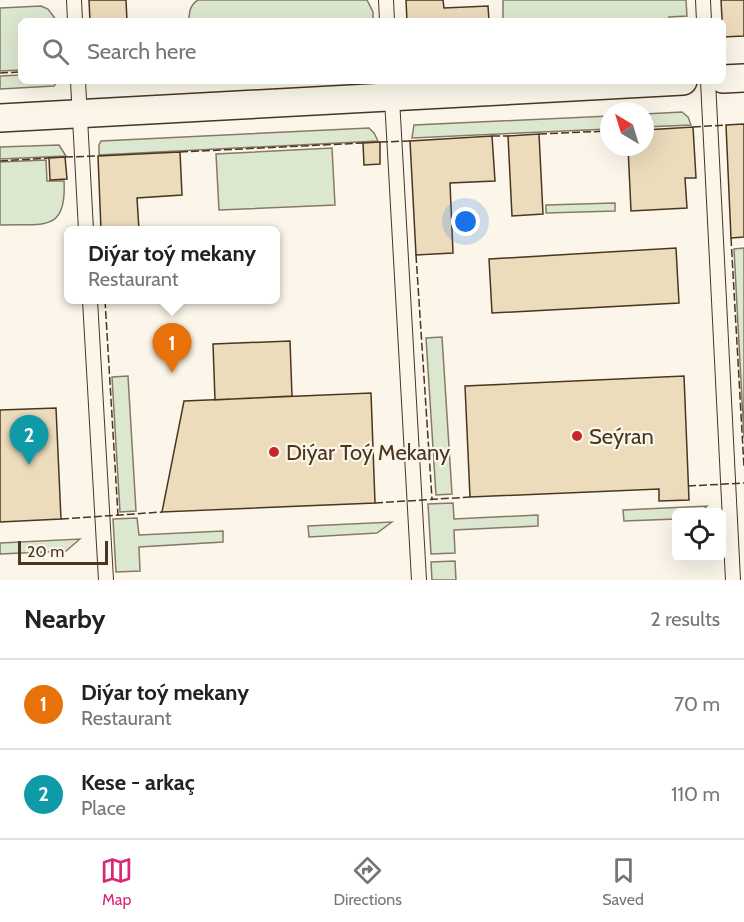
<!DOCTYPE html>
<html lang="en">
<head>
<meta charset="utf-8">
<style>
	body { margin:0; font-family:Cabin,sans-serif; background:#f2f2f2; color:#222 }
	.controls { position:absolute; right:18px; bottom:18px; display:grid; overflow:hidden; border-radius:9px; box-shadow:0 6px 24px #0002 }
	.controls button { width:54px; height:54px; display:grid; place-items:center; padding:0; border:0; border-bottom:2px solid #e0e0e0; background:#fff; color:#222; font:30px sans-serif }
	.compass { position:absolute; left:600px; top:102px; width:54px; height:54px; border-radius:50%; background:#fff; box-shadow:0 6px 24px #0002; rotate:322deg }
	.scale { position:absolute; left:18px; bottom:15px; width:90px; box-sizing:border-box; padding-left:6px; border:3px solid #4a3520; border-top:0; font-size:16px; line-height:21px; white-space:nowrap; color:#4a3520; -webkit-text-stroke:4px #fbf6e9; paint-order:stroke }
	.you { position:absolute; left:466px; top:222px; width:21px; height:21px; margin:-15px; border:4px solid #fff; border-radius:50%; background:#1a73e8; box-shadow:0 0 0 9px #1a73e833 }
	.badge { display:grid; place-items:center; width:39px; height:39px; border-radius:50%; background:#db2777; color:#fff; font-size:20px; font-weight:700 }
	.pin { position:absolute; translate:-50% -50px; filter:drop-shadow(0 2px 3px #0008) }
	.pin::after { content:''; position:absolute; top:32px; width:21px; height:18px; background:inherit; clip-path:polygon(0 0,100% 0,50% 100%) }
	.popup { position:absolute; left:64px; top:226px; width:216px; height:78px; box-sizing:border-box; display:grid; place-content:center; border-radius:9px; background:#fff; filter:drop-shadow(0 2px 4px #0005); font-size:20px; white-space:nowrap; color:#767676 }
	.popup b { font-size:22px; color:#222 }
	.popup::after { content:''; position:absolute; left:50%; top:100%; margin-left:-12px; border:12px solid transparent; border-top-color:#fff }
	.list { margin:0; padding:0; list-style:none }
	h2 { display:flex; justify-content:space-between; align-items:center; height:78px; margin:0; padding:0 24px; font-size:26px }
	h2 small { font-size:20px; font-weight:400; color:#767676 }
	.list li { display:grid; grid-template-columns:39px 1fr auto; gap:18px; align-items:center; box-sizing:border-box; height:90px; padding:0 24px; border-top:2px solid #e0e0e0 }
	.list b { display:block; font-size:22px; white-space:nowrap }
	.list p { margin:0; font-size:20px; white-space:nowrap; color:#767676 }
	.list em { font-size:20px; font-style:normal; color:#767676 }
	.icon { flex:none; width:33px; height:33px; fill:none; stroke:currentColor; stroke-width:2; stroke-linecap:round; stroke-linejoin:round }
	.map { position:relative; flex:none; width:744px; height:580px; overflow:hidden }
	.search { position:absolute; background:#fff; box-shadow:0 6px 24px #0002; left:18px; right:18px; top:18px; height:66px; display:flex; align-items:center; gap:15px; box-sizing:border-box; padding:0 21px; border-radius:9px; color:#767676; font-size:22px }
	.sheet { height:258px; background:#fff }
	nav { display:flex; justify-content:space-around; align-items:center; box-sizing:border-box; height:84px; border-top:2px solid #e0e0e0; background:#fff; font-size:16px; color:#767676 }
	nav a { display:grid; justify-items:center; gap:3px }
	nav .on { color:#db2777 }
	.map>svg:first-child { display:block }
</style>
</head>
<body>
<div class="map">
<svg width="744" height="580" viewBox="0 0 744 580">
	<rect width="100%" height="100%" fill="#fbf6e9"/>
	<!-- green -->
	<path fill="#dce7d0" stroke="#887966" stroke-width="1.5" d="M 198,0 L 367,0 L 373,12 L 373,21 L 189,21 C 189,12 190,5 198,0 Z
		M 503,0 L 686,0 L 687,16 L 669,17 L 669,21 L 503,21 Z
		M 41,6 L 48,9 L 57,21 L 21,21 L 21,70 L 0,71 L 0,8 Z
		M 21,75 L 21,81 L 58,81 L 54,86 L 0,89 L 0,76 Z
		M 682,112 L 688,117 L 691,125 L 645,127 L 645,114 Z
		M 609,116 L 609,129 L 412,138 L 414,125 Z
		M 369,128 L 374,133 L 378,141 L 99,155 L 99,145 L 101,141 Z
		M 59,145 L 66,156 L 0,159 L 0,147 Z
		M 332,148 L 335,205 L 219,210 L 216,154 Z
		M 46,160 L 47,181 L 64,181 C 67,234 42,223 0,225 L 0,162 Z
		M 615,203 L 615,211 L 546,213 L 546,205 Z
		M 744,248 L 744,438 L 734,249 Z
		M 442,337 L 452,494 L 436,495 L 426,338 Z
		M 128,376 L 136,511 L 120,512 L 112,377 Z
		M 453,503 L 454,519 L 538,515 L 538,526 L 454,530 L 455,553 L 431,554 L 428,504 Z
		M 707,506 L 701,512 L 676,512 L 676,519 L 624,521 L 623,510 Z
		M 137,518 L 139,535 L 223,531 L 223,542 L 139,547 L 140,571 L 116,572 L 113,519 Z
		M 392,522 L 377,533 L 309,537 L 308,526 Z
		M 80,539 L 66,551 L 0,554 L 0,543 Z
		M 455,561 L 456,580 L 432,580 L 431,562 Z"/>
	<!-- building -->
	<path fill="#ecdcbc" stroke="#4a3520" stroke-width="1.5" d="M 89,0 L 126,0 L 127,21 L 90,21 Z
		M 406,0 L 443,0 L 444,8 L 488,6 L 489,21 L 407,21 Z
		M 721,0 L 744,0 L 744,36 L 723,37 Z
		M 744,124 L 744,237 L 731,238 L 726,125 Z
		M 693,127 L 696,178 L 685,178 L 687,208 L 631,211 L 628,147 L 645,147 L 645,130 Z
		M 539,134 L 543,214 L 512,216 L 508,136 Z
		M 492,136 L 495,181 L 450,183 L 453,253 L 416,255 L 410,141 Z
		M 380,142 L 380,164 L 364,165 L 363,143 Z
		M 180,152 L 182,195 L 137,198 L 139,230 L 101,230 L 98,156 Z
		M 65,157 L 67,179 L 50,180 L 49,158 Z
		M 676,248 L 679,303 L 492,313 L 489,259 Z
		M 290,341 L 292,396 L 215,400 L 213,344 Z
		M 684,376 L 689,500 L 659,501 L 659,489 L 470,497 L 465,386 Z
		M 371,393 L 375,503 L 162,512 L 184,401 Z
		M 56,408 L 61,519 L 0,522 L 0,410 Z"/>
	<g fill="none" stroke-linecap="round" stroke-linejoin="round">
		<defs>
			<path id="lane" d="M 74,0 L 75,21
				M 386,0 L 387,21
				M 703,0 L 704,21
				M 78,81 L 86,230
				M 391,81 L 419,580
				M 708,81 L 733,580
				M 90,300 L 106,580"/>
			<path id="street" d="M 723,79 L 744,78
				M 0,118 L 683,81"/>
		</defs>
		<!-- lane casing -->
		<use href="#lane" stroke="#4a3520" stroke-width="16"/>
		<!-- street casing -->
		<use href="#street" stroke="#4a3520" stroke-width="30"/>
		<!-- lane -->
		<use href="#lane" stroke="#fbf6e9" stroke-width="14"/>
		<!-- street -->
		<use href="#street" stroke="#fbf6e9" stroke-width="27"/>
		<!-- fence -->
		<path stroke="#4a3520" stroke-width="1.5" stroke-dasharray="8 3" stroke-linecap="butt" d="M 0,73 L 21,72
			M 693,127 L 726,125
			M 539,134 L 609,131
			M 492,136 L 508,136
			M 380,142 L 410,141
			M 180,152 L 363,143
			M 65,157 L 98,156
			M 0,161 L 49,158
			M 731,238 L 744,467
			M 416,255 L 432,499
			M 105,300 L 118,515
			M 688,486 L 744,483
			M 375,503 L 470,497
			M 61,519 L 162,512"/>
	</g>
	<!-- markers -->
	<g fill="#c62828" stroke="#fbf6e9" stroke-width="2">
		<circle cx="577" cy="436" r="6"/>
		<circle cx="274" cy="452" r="6"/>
	</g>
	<g text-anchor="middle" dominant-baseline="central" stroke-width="4.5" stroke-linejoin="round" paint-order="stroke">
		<!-- poi labels -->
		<g font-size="22" fill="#4a3520" stroke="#fbf6e9" text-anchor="start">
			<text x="589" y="436">Seýran</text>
			<text x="286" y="452">Diýar Toý Mekany</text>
		</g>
	</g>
</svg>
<div class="controls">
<button><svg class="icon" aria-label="locate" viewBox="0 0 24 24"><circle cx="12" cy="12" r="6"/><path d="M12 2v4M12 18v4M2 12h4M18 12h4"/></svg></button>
</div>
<svg class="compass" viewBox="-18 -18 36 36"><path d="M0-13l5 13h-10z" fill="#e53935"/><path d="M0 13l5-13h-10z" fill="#767676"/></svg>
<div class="scale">20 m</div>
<div class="you"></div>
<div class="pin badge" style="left:172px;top:373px;background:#e8710a">1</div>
<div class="popup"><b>Diýar toý mekany</b>Restaurant</div>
<div class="pin badge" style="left:29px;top:465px;background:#0f9aa8">2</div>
<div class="search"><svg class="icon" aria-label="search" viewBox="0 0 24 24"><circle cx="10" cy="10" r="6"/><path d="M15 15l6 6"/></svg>Search here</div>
</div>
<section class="sheet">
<h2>Nearby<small>2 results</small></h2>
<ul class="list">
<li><span class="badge" style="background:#e8710a">1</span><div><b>Diýar toý mekany</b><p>Restaurant</p></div><em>70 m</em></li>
<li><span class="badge" style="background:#0f9aa8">2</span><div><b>Kese - arkaç</b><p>Place</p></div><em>110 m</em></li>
</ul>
</section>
<nav>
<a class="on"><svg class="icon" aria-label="map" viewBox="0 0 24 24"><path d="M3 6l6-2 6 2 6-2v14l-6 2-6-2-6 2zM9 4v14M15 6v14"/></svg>Map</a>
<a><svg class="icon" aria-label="directions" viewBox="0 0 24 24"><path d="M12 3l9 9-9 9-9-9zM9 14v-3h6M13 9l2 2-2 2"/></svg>Directions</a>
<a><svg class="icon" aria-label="saved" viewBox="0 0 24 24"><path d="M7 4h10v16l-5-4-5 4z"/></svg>Saved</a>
</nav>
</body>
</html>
